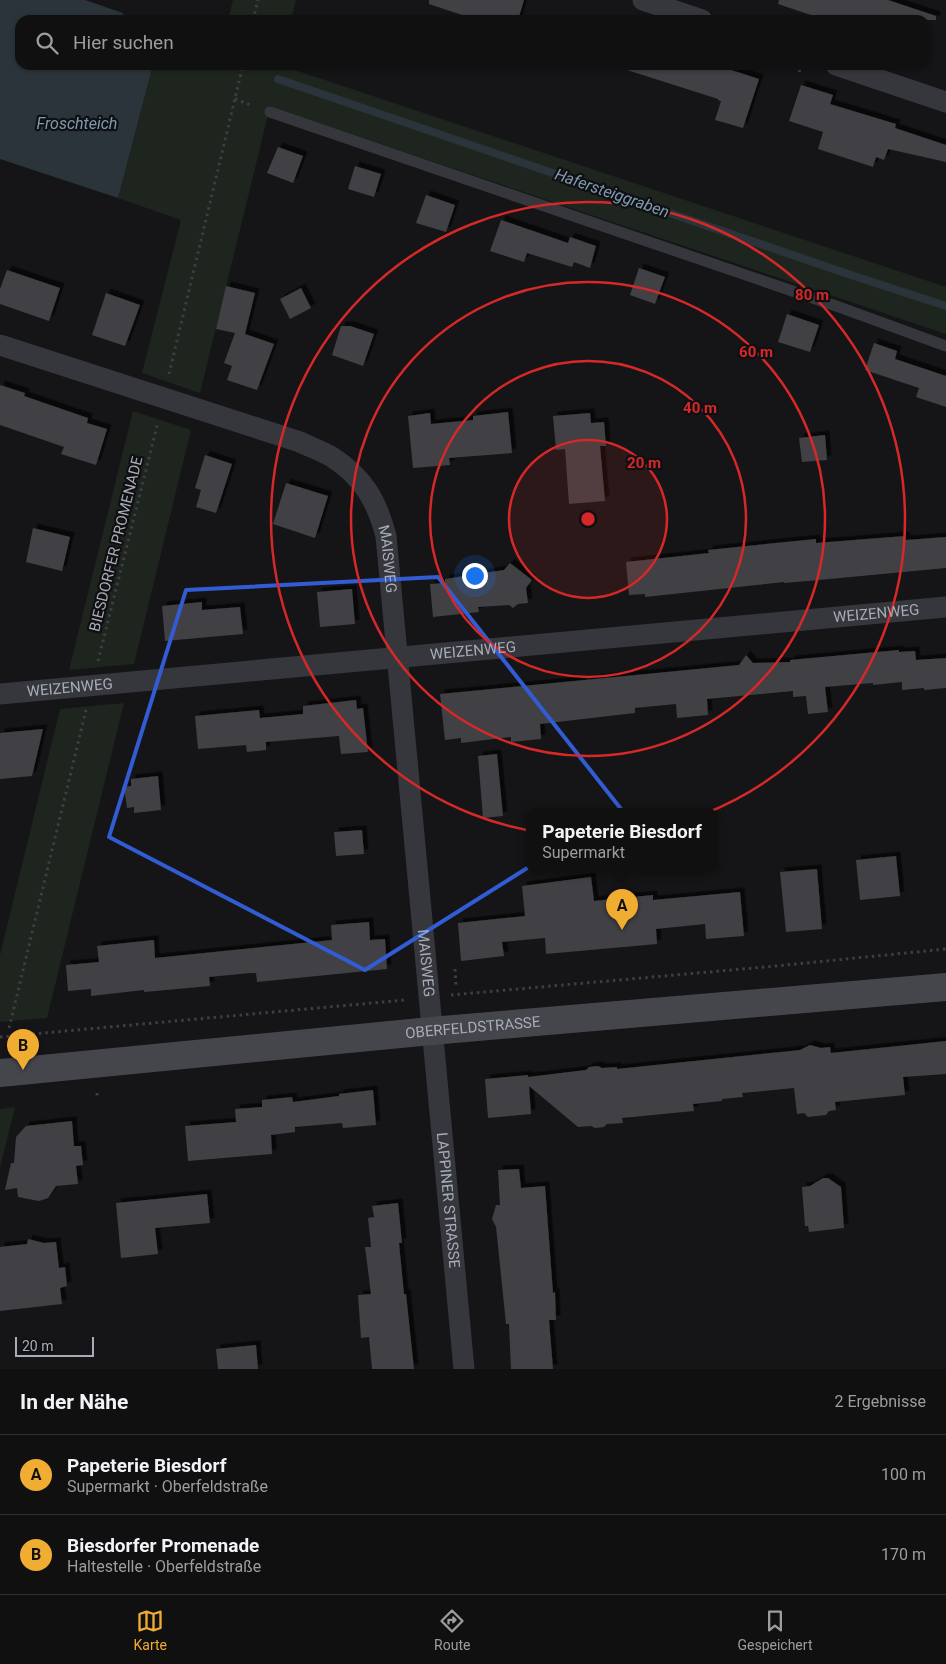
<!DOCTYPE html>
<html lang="de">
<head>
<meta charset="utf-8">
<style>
	body { margin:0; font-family:Roboto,sans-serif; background:#19191a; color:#f1f3f6 }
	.scale { position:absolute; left:15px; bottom:12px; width:79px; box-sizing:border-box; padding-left:5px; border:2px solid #a7acb7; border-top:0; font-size:14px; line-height:18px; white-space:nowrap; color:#a7acb7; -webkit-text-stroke:4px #101012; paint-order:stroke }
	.you { position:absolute; left:474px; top:575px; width:18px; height:18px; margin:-12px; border:4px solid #fff; border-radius:50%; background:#1a73e8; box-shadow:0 0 0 8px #1a73e833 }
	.badge { display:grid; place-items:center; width:32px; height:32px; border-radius:50%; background:#f1ac32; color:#111; font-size:16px; font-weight:700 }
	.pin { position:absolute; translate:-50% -41px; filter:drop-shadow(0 1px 2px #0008) }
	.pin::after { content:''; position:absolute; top:26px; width:18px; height:15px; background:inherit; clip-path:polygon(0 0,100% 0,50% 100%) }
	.popup { position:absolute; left:526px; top:808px; width:192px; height:65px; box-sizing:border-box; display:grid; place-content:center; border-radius:10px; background:#101011; filter:drop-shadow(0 1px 4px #0005); font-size:16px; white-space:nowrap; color:#9c9d9f }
	.popup b { font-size:19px; color:#f1f3f6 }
	.popup::after { content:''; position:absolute; left:50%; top:100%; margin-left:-10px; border:10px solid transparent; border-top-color:#101011 }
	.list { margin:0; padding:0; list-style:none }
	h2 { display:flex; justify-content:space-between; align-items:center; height:65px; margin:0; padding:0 20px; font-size:21px }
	h2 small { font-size:16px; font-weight:400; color:#9c9d9f }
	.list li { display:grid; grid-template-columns:32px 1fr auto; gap:15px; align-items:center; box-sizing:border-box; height:80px; padding:0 20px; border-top:1px solid #303031 }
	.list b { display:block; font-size:19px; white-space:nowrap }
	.list p { margin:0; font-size:16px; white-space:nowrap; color:#9c9d9f }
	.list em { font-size:16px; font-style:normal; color:#9c9d9f }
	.icon { flex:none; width:28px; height:28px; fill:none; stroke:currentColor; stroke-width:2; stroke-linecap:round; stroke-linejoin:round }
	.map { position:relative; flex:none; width:946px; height:1369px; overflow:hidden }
	.search { position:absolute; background:#101011; box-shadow:0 1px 4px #0004; left:15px; right:15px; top:15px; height:55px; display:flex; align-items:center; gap:12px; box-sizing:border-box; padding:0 18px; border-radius:15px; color:#9c9d9f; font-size:19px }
	.sheet { height:225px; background:#101011 }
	nav { display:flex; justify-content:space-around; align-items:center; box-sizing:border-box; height:70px; border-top:1px solid #303031; background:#101011; font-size:14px; color:#9c9d9f }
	nav a { display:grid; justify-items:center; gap:2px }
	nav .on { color:#f1ac32 }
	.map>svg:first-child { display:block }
</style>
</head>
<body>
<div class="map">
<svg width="946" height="1369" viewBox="0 0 946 1369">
	<defs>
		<filter id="shadow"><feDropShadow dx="4.5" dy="-4.5" stdDeviation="0" flood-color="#0009"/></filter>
	</defs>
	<rect width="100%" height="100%" fill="#151517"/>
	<!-- green -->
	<path fill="#1d251e" d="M 233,0 L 296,0 L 291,20 L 228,20 Z
		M 153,65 L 280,65 L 946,287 L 946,334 L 270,107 L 200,393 L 142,373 L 181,220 L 118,198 Z
		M 133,411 L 191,430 L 134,664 L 69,670 Z
		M 124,703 L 47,1018 L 0,1022 L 0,955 L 60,709 Z
		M 15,1107 L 0,1168 L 0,1109 Z"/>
	<!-- water -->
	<path fill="#2b343b" d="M 0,0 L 85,0 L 123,13 L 123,20 L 20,20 L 20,65 L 153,65 L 118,198 L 0,159 Z"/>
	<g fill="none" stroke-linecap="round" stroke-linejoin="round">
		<!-- stream -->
		<path stroke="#2b343b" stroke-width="8" d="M 278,79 L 851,275 L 946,306"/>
	</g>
	<!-- building -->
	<path fill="#3f4044" filter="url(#shadow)" d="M 429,0 L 524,0 L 518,20 L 477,20 L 429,4 Z
		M 779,0 L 888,0 L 936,16 L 936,20 L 826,20 L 778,4 Z
		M 628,65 L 716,65 L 759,79 L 743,128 L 715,120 L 721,101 L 718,100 L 718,99 L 627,70 Z
		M 801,85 L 833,95 L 830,104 L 896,124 L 895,128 L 946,145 L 946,162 L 888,149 L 884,160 L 876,157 L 873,167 L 818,149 L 823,132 L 789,121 Z
		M 278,147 L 303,156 L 293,183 L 267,173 Z
		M 355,166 L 381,174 L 374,197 L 348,189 Z
		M 426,195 L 455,205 L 446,232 L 416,223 Z
		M 501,220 L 568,243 L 570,237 L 596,246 L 590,268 L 574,262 L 572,267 L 527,253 L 524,262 L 490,251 Z
		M 639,268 L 665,277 L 655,304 L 630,295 Z
		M 7,270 L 60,288 L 49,321 L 0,304 L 0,289 Z
		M 226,286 L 255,293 L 245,334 L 274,344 L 257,390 L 227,380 L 232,366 L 224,363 L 235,333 L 216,329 Z
		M 301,288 L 311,308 L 290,319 L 280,299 Z
		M 106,293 L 140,305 L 125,346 L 92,335 Z
		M 787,314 L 819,325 L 810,352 L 778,342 Z
		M 341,326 L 350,326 L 374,334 L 363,366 L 332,355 Z
		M 874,343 L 897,351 L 895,359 L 946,376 L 946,407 L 916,397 L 919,388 L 865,370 Z
		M 0,385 L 25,393 L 24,396 L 88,418 L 87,423 L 107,429 L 96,465 L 61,454 L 64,447 L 0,425 Z
		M 508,412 L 512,453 L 449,458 L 450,465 L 413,468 L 408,416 L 430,413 L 431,424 L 473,420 L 473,416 Z
		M 590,413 L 591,423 L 604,422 L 606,446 L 600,446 L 605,501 L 569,504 L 565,449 L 556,450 L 553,416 Z
		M 825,435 L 827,460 L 802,462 L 799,438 Z
		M 205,455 L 232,464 L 216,513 L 196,507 L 201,490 L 195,488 Z
		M 286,483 L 328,496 L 315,538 L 273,524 Z
		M 33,528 L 70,537 L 62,571 L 26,562 Z
		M 905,536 L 906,540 L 946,537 L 946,568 L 819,580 L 784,583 L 784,582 L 645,597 L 645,594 L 629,595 L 626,562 L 709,553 L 708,550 L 816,539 L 816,543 Z
		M 510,563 L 532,580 L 526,588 L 528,603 L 518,604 L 513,608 L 509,605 L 478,607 L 479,612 L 433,617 L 430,584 L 445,583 L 445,579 L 504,570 Z
		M 352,589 L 355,624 L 320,627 L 317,592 Z
		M 202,602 L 202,610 L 240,607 L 243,634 L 165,641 L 162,606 Z
		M 899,650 L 899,652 L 915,651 L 916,660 L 946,658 L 946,688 L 924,690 L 924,688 L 902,690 L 902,682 L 873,685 L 873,683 L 825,687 L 828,712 L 808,714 L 806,696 L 793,697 L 793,691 L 707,699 L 708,715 L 677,718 L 676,704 L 635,708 L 635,713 L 540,724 L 541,739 L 511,742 L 511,737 L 461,743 L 461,738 L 445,740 L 440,694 L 739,665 L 746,655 L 753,663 L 790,662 L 790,660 Z
		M 356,700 L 357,709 L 363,708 L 368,752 L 341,754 L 339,736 L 266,742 L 266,750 L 247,752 L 246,745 L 198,749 L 195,716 L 259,710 L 260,718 L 303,714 L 303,706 Z
		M 43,729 L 32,776 L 0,779 L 0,733 Z
		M 497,754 L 503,816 L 483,818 L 478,756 Z
		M 158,776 L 161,810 L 134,813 L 134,807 L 127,808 L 124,787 L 131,786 L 131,779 Z
		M 362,830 L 364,854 L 336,856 L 334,832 Z
		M 896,856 L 900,896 L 860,900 L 856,860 Z
		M 817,869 L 822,929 L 786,932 L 780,872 Z
		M 591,877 L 594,901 L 653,895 L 653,900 L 740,892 L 744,936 L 706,939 L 705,924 L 656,929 L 657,944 L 546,954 L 545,938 L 502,942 L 504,956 L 461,961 L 458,923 L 525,916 L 522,886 Z
		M 369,922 L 370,940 L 385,939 L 387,969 L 257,982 L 256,973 L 251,973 L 209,977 L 210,986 L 144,992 L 144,990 L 91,996 L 91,989 L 68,991 L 66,965 L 99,962 L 97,946 L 154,940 L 155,958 L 332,940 L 331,925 Z
		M 946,1041 L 946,1074 L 903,1077 L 905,1095 L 835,1102 L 836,1110 L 829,1111 L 826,1115 L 808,1117 L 804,1113 L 797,1114 L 794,1088 L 742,1093 L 743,1097 L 722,1099 L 722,1101 L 693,1104 L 694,1111 L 622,1118 L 623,1123 L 607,1124 L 604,1127 L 595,1128 L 591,1126 L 578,1127 L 529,1086 L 531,1114 L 488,1118 L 485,1079 L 528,1075 L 528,1077 L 586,1070 L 589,1067 L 598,1066 L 602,1068 L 617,1067 L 617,1069 L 791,1051 L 800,1050 L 810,1045 L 821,1048 L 830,1047 L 831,1053 Z
		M 373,1090 L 376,1125 L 343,1128 L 342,1123 L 295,1127 L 295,1132 L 271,1135 L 272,1154 L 188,1161 L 185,1126 L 236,1122 L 235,1109 L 262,1107 L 262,1100 L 292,1097 L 293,1102 L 339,1096 L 339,1094 Z
		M 72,1121 L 74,1146 L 81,1146 L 83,1165 L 76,1166 L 78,1184 L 56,1186 L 48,1198 L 39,1201 L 18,1197 L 17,1188 L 5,1190 L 11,1163 L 14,1163 L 16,1137 L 26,1126 Z
		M 519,1169 L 521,1188 L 545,1186 L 553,1293 L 555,1292 L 556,1320 L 549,1320 L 553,1369 L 511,1369 L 509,1324 L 506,1324 L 498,1246 L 496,1227 L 492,1219 L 496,1205 L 500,1205 L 498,1170 Z
		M 823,1178 L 828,1178 L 841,1187 L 844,1228 L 809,1232 L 808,1226 L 805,1226 L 802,1187 L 810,1186 Z
		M 207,1194 L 210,1223 L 155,1228 L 158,1254 L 121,1258 L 116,1203 Z
		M 398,1203 L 402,1243 L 399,1243 L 404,1294 L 406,1294 L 414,1369 L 372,1369 L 369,1337 L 361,1338 L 358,1295 L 371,1294 L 365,1247 L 371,1247 L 368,1218 L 374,1217 L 372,1206 Z
		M 28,1239 L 44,1243 L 56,1242 L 59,1268 L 65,1267 L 67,1286 L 60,1288 L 62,1304 L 0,1311 L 0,1247 L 27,1244 Z
		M 256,1345 L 258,1369 L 218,1369 L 216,1349 Z"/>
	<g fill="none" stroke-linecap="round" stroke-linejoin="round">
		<!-- path -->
		<path stroke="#3c3e43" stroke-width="3" stroke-dasharray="2.5 4" stroke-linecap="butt" d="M 253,20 L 258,0
			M 799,72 L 802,65
			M 235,99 L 253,106
			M 169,374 L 243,65
			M 98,661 L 158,422
			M 455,969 L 456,986
			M 451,995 L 776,966 L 946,949
			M 9,1028 L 86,710
			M 0,1037 L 405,1000
			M 97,1093 L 97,1099"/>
		<!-- lane -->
		<path stroke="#36373c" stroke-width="11" d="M 270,112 L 839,307 L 946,346"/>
		<!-- street -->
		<g stroke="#36373c" stroke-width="21">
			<path d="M 643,0 L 702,20"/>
			<path d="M 836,65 L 946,102"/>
			<path id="s1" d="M 0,345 L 300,442 C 310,447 322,451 332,457 C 363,477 377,501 386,536 L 464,1369"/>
			<path id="s2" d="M 0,694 L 946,607"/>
		</g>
		<!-- secondary -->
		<path stroke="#44464c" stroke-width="28" id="s3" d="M 0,1073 L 431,1031 L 946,987"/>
	</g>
	<!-- marked area -->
	<path fill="none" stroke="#325cd3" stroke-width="4" stroke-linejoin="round" d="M 438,577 L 621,809 L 365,970 L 109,837 L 186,590 Z"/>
	<!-- distance rings -->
	<circle cx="588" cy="519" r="79" fill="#d62828" fill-opacity=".12"/>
	<g fill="none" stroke="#d62828" stroke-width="2.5">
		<circle cx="588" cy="519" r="79"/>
		<circle cx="588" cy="519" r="158"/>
		<circle cx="588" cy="519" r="237"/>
		<circle cx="588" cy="519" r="317"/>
	</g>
	<g text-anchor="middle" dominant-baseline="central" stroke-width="4.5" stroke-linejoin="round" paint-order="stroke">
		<!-- street labels -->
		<g font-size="15" fill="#a7acb7" stroke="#101012">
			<text transform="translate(116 544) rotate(-76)">BIESDORFER PROMENADE</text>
			<text stroke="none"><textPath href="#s1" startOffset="472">MAISWEG</textPath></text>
			<text stroke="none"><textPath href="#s2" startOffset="880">WEIZENWEG</textPath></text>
			<text stroke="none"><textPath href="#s2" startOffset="475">WEIZENWEG</textPath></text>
			<text stroke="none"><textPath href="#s2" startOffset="70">WEIZENWEG</textPath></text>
			<text stroke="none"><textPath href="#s1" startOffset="878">MAISWEG</textPath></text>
			<text stroke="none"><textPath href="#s3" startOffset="475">OBERFELDSTRASSE</textPath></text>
			<text stroke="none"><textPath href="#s1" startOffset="1116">LAPPINER STRASSE</textPath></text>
		</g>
		<!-- water labels -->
		<g font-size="16" font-style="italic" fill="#7e9bb2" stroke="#101012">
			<text x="77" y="123">Froschteich</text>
			<text transform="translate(612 193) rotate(19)">Hafersteiggraben</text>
		</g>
	</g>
	<circle cx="588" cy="519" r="8" fill="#d62828" stroke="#101012" stroke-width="2.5"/>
	<g font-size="15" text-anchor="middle" font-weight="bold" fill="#d62828" stroke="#101012" stroke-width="4.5" stroke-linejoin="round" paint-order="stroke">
		<text x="812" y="300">80 m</text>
		<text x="756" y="357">60 m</text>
		<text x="700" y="413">40 m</text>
		<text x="644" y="468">20 m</text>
	</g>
</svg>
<div class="scale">20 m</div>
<div class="you"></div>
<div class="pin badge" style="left:622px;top:930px">A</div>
<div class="popup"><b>Papeterie Biesdorf</b>Supermarkt</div>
<div class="pin badge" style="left:23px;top:1070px">B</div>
<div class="search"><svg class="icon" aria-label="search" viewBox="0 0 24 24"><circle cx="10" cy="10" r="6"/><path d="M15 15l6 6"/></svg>Hier suchen</div>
</div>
<section class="sheet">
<h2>In der Nähe<small>2 Ergebnisse</small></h2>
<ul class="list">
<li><span class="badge">A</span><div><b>Papeterie Biesdorf</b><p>Supermarkt · Oberfeldstraße</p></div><em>100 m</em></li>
<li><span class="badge">B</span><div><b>Biesdorfer Promenade</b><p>Haltestelle · Oberfeldstraße</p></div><em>170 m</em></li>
</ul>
</section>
<nav>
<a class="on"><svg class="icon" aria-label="map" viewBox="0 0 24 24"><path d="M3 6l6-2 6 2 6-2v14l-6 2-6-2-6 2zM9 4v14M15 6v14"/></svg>Karte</a>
<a><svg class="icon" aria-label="directions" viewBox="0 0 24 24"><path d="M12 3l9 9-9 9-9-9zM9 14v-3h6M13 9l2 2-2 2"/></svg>Route</a>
<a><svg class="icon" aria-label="saved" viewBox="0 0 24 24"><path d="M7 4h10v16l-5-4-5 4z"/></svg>Gespeichert</a>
</nav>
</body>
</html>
